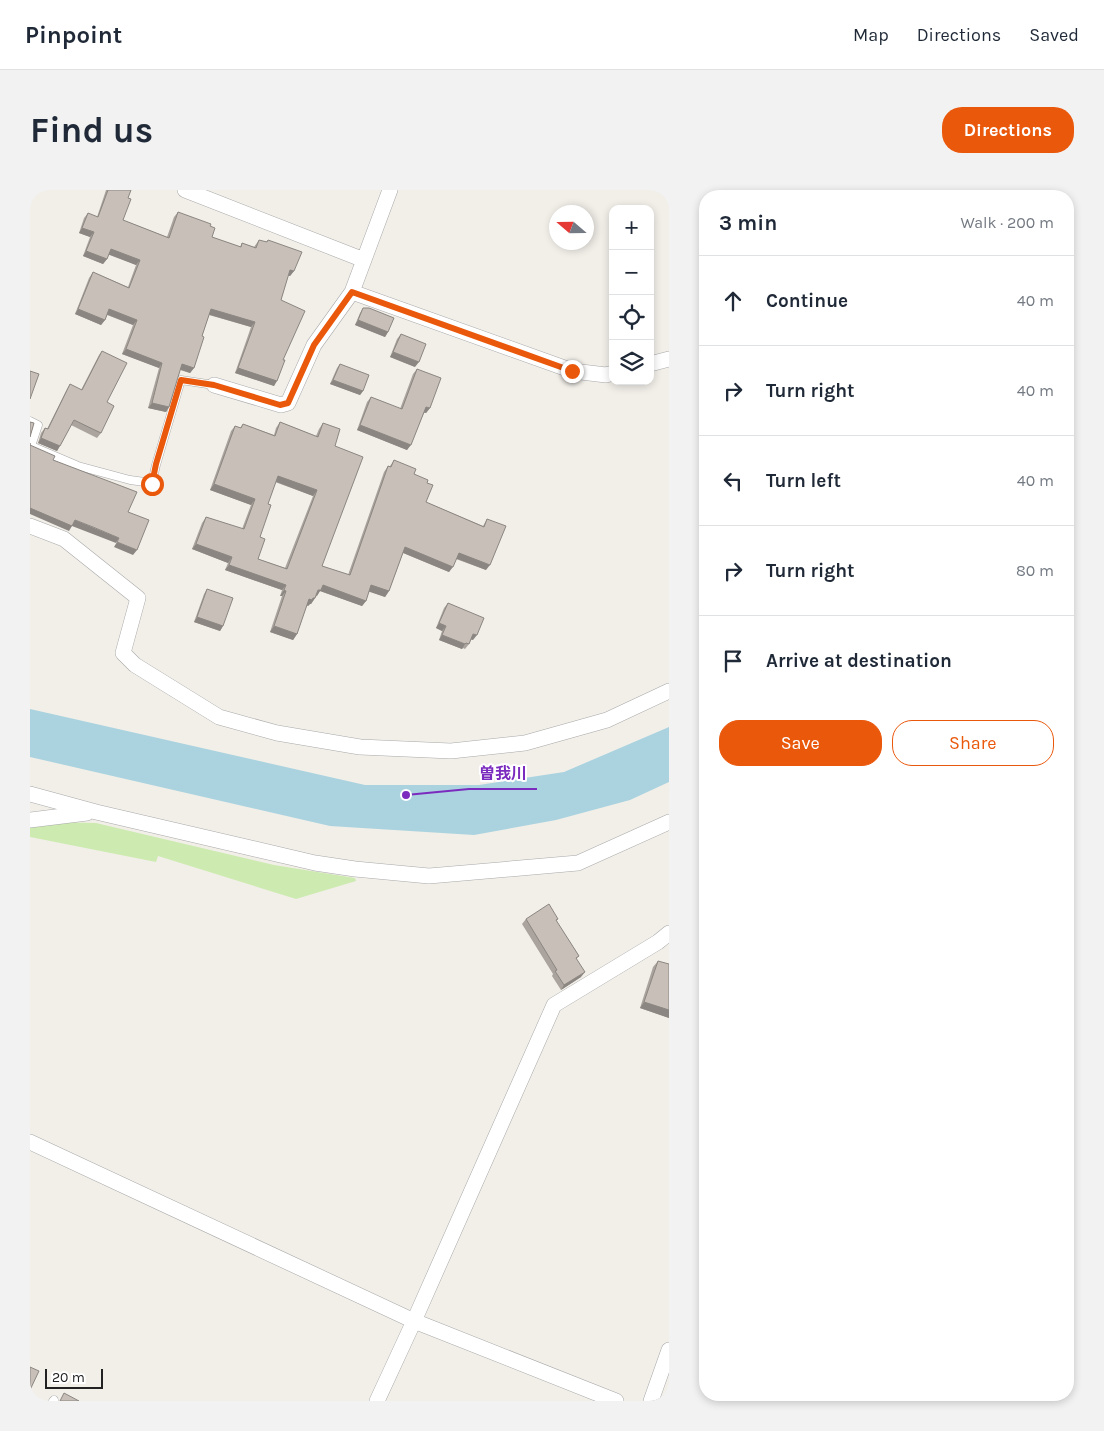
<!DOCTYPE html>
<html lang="en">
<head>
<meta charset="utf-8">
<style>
	body { margin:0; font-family:Karla,"Noto Sans JP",sans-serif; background:#f2f2f3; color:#1f2937 }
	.controls { position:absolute; right:15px; top:15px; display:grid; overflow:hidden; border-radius:10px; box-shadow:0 2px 8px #0003 }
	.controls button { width:45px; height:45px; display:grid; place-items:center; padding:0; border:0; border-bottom:1px solid #e0e1e3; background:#fff; color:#1f2937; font:25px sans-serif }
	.compass { position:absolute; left:519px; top:15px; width:45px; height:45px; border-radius:50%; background:#fff; box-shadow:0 2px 8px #0003; rotate:290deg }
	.scale { position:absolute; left:15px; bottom:12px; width:58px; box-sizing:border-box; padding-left:5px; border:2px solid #222; border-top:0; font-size:14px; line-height:18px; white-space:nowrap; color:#222; -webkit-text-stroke:4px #fff; paint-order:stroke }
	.stop { position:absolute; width:15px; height:15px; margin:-11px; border:4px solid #ea580c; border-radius:50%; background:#fff }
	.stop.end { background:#ea580c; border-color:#fff; box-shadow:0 1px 5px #0008 }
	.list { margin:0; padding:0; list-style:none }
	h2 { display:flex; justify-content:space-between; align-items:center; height:65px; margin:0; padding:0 20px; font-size:21px }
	h2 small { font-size:16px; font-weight:400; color:#747a83 }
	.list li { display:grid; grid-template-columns:32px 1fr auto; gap:15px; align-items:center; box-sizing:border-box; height:90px; padding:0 20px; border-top:1px solid #e0e1e3 }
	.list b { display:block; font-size:19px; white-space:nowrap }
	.list em { font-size:16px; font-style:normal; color:#747a83 }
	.actions { display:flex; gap:10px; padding:15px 20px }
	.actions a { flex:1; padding:11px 0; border:1px solid #ea580c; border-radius:20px; text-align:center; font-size:18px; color:#ea580c }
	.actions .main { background:#ea580c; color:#fff }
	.icon { flex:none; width:28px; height:28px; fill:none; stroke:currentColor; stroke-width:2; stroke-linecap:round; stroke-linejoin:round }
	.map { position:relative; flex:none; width:639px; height:1211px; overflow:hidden; border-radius:20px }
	header { display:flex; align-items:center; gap:30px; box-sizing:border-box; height:70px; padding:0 25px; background:#fff; border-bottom:1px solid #e0e1e3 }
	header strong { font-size:24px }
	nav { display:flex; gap:28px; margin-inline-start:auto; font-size:18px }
	.intro { display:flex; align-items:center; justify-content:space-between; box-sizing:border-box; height:120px; padding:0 30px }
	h1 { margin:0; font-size:35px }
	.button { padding:12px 22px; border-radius:20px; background:#ea580c; color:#fff; font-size:18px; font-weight:700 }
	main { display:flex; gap:30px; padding:0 30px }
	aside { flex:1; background:#fff; border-radius:20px; box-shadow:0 2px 8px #0003 }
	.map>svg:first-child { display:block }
</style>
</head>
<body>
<header>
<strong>Pinpoint</strong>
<nav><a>Map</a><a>Directions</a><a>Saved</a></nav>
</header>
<div class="intro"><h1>Find us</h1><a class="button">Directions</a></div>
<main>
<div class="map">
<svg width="639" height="1211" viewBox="0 0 639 1211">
	<rect width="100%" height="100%" fill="#f2efe9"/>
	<!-- grass -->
	<path fill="#cdebb0" d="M 24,632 L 66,633 L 244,675 L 325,688 L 326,691 L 266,709 L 128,666 L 126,672 L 0,647 L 0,635 Z"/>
	<!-- water -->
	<path fill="#aad3df" d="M 0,519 L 335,595 L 449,595 L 534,582 L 639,537 L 639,592 L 600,610 L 526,630 L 444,645 L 300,636 L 0,567 Z"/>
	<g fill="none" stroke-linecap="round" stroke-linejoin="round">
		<defs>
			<path id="lane" d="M 0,231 L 8,235 L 1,256 L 48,276 L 100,290 L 122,293 L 126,275 L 151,190 L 184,195
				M 23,1211 L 24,1210"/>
			<path id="street" d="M 155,0 L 334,70
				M 322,102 L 543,181 L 576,185 L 583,183
				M 620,174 L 639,169
				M 184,195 L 251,215 L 258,213 L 284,155 L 322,102 L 360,0
				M 0,336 L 34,349 L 108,408 L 93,463 L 105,475 L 189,527 L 247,543 L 330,557 L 421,561 L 495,553 L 577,530 L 639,501
				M 0,604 L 66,622 L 285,673 L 325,679 L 399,686 L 548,673 L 639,632
				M 0,630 L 57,623
				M 0,952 L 384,1131 L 586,1211
				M 347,1211 L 384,1131 L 524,815 L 628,752 L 639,743
				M 621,1211 L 639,1160"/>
		</defs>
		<!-- lane casing -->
		<use href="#lane" stroke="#a9a9a9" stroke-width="9"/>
		<!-- street casing -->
		<use href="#street" stroke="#a9a9a9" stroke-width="16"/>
		<!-- lane -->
		<use href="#lane" stroke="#fff" stroke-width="8"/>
		<!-- street -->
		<use href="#street" stroke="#fff" stroke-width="15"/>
	</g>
	<!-- wall -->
	<path fill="#aba49e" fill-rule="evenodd" d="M 76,0 L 101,0 L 98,8 L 93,30 L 137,47 L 144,27 L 148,22 L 180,36 L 182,47 L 210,57 L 212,53 L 224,57 L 229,50 L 236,52 L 238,50 L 264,81 L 260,86 L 258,85 L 251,110 L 253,170 L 244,196 L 205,183 L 221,137 L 179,125 L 172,146 L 164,178 L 160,183 L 150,180 L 139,217 L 136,222 L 118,218 L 129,178 L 92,164 L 103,135 L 77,125 L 75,130 L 71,135 L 45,124 L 59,88 L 63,82 L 98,97 L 106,75 L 79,64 L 77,69 L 73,74 L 53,66 L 60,47 L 49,43 L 54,28 L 58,23 L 67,27 Z
		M 333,118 L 358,142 L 355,147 L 325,135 L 330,123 Z
		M 371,144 L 385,177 L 360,167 L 367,149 Z
		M 72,161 L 77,212 L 71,243 L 67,248 L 41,235 L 27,261 L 8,253 L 11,243 L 15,238 L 17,239 L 37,199 L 40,194 L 51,200 L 69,165 Z
		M 310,174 L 333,201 L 330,205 L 300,194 L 307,178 Z
		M 387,179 L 400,218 L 396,223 L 394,223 L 377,260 L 327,240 L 337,212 L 341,207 L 370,219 L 383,184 Z
		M 250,232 L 286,246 L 289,239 L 293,233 L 305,256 L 292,376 L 318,385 L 354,282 L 358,276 L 360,276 L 364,270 L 384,284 L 397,293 L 396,312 L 453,336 L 457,329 L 456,380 L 426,369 L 419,382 L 373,363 L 359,401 L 355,407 L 339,401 L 336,411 L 332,416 L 290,401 L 281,414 L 280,414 L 278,416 L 277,415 L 267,444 L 263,450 L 240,442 L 252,406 L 250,406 L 252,400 L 195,380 L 198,373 L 162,359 L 172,333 L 176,327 L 212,339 L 221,315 L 180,300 L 201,241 L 205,236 L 210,238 L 213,234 L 244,245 L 246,238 ZM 245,292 L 283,306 L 255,378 L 228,369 L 230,347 L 238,314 Z
		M 177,399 L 193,436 L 190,441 L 164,432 L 174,404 Z
		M 418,413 L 443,450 L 441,449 L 439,454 L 435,459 L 433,458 L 432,459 L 409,450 L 412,441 L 406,438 L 414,418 Z
		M 496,729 L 528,729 L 526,731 L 549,766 L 546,769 L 551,787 L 531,800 L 522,786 L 523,784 L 492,734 Z
		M 628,771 L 639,828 L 610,818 L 623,777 Z"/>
	<!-- shaded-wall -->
	<path fill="#8b8681" d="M 52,38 L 64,42 L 60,47 L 49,43 Z
		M 81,59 L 110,70 L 106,75 L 77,64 Z
		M 56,61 L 77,69 L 73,74 L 53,66 Z
		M 260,80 L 264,81 L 260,86 L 256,85 Z
		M 48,119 L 75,130 L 71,135 L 45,124 Z
		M 79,119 L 107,130 L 103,135 L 76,124 Z
		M 181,119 L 225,132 L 221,137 L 177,124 Z
		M 328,130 L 358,142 L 355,147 L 325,135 Z
		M 96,159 L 132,173 L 129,178 L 92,164 Z
		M 363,162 L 389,172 L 385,177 L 360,167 Z
		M 152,174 L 164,178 L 160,183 L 149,179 Z
		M 208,178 L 247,191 L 244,196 L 205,183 Z
		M 303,190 L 333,201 L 330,205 L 300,194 Z
		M 122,213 L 139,217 L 136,222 L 118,218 Z
		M 396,217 L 400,218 L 396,223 L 393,222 Z
		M 330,235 L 381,255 L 377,260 L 327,240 Z
		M 11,248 L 30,256 L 27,261 L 8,253 Z
		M 248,286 L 287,300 L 283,306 L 244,291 Z
		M 184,294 L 225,309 L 221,315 L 180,300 Z
		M 0,318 L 45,330 L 89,348 L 86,353 L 42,336 L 39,341 L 0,324 Z
		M 87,352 L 107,360 L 103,365 L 84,357 Z
		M 166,354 L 202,367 L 198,373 L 162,359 Z
		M 375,357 L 423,377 L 419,382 L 371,362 Z
		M 429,363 L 460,375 L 456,380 L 425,368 Z
		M 199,375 L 256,395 L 252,400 L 195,380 Z
		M 293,395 L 336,411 L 332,416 L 290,401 L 287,406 L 285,405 Z
		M 341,395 L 359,401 L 355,407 L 337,401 Z
		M 254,400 L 256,401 L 252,406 L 250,406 Z
		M 283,408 L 285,408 L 281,414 L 280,414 L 278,416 L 275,414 L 279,409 Z
		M 167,427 L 193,436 L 190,441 L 164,432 Z
		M 409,433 L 416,436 L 412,441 L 406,438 Z
		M 244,436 L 267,444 L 263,450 L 240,442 Z
		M 443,444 L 447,445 L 443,450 L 439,449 Z
		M 412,445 L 435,454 L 432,459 L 409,450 Z
		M 555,782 L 551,787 L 531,800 L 534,795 Z
		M 614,812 L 639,820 L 639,828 L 610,818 Z"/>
	<!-- building -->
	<path fill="#c7bfb8" stroke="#8b8681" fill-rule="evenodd" d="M 78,0 L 101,0 L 98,8 L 101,9 L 93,30 L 139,48 L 148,22 L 181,34 L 180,36 L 185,38 L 182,47 L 211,57 L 212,53 L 226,58 L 229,50 L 237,52 L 238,50 L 272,62 L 264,81 L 260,80 L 251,110 L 275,121 L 253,170 L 255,170 L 247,191 L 208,178 L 225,132 L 181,119 L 172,146 L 174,147 L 164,178 L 152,174 L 139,217 L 122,213 L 132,173 L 96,159 L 107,130 L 79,119 L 75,130 L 48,119 L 63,82 L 99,98 L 110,70 L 81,59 L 77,69 L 56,61 L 64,42 L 52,38 L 58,23 L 68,27 Z
		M 333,118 L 339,118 L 364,128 L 358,142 L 328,130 Z
		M 371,144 L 396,154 L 389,172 L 363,162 Z
		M 72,161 L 97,173 L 77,212 L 84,216 L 71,243 L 44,230 L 30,256 L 11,248 L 15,238 L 18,239 L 40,194 L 52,200 Z
		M 310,174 L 339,185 L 333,201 L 303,190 Z
		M 387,179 L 411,188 L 400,218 L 396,217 L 381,255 L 330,235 L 341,207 L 372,219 Z
		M 0,181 L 9,184 L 0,209 Z
		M 0,232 L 4,233 L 0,247 Z
		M 250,232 L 288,247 L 293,233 L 310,239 L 305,256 L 333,267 L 292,376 L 320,385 L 358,276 L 361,277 L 364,270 L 386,279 L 384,284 L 398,290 L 397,293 L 403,295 L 396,312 L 454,337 L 457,329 L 476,336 L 460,375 L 429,363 L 423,377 L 375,357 L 359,401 L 341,395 L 336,411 L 293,395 L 291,400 L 288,400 L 285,408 L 283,408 L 282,410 L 279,409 L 267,444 L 244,436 L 256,401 L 254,400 L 256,395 L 199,375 L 202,367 L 166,354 L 176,327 L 214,339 L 225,309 L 184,294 L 205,236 L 211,238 L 213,234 L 245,246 ZM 248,286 L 287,300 L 257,379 L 228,369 L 235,349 L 230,347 L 241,315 L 238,314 Z
		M 0,253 L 0,255 L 25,266 L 23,270 L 107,302 L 98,322 L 119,330 L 107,360 L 87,352 L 89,348 L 63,337 L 45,330 L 42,336 L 0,318 Z
		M 177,399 L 203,408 L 193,436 L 167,427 Z
		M 418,413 L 454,428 L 447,445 L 443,444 L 439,454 L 436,453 L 435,454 L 412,445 L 416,436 L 409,433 Z
		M 519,714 L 528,729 L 526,730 L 549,766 L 546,768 L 555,782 L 534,795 L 525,781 L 527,780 L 496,729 Z
		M 628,771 L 639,774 L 639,820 L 614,812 Z
		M 0,1177 L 9,1181 L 0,1200 Z
		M 34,1203 L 49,1211 L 30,1211 Z"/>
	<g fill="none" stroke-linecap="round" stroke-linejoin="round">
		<!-- route -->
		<path stroke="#ea580c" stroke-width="6" d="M 122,294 L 126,274 L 151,190 L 184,195 L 250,215 L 258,213 L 284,155 L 322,102 L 542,181"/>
	</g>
	<!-- callouts -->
	<path fill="none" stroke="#7b2cbf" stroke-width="2" d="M376 605L439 599H507"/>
	<circle fill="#7b2cbf" stroke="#fff" stroke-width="2" cx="376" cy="605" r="5"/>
	<g font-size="16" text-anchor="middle" font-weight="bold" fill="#7b2cbf" stroke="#fff" stroke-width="4" stroke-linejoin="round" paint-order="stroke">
		<text x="473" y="589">曽我川</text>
	</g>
</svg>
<div class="controls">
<button>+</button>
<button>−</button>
<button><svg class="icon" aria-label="locate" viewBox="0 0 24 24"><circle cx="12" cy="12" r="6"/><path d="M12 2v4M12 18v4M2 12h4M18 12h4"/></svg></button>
<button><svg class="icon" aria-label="layers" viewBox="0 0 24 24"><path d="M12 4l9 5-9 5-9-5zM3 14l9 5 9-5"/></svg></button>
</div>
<svg class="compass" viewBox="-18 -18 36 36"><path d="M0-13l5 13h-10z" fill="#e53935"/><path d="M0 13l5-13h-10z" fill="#747a83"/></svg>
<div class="scale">20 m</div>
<div class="stop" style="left:122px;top:294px"></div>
<div class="stop end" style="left:542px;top:181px"></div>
</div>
<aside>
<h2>3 min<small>Walk · 200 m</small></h2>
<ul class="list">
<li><svg class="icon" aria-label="ahead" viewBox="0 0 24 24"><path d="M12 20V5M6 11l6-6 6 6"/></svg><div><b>Continue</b></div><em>40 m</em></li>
<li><svg class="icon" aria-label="right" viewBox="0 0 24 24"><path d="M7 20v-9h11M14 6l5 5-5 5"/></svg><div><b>Turn right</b></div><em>40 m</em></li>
<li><svg class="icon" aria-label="left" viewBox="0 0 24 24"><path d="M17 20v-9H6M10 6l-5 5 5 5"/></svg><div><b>Turn left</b></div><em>40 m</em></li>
<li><svg class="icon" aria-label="right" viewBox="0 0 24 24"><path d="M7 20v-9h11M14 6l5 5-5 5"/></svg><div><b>Turn right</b></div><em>80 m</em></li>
<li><svg class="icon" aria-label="arrive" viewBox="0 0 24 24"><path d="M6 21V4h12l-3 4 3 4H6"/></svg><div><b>Arrive at destination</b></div></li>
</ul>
<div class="actions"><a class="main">Save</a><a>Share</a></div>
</aside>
</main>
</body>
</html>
